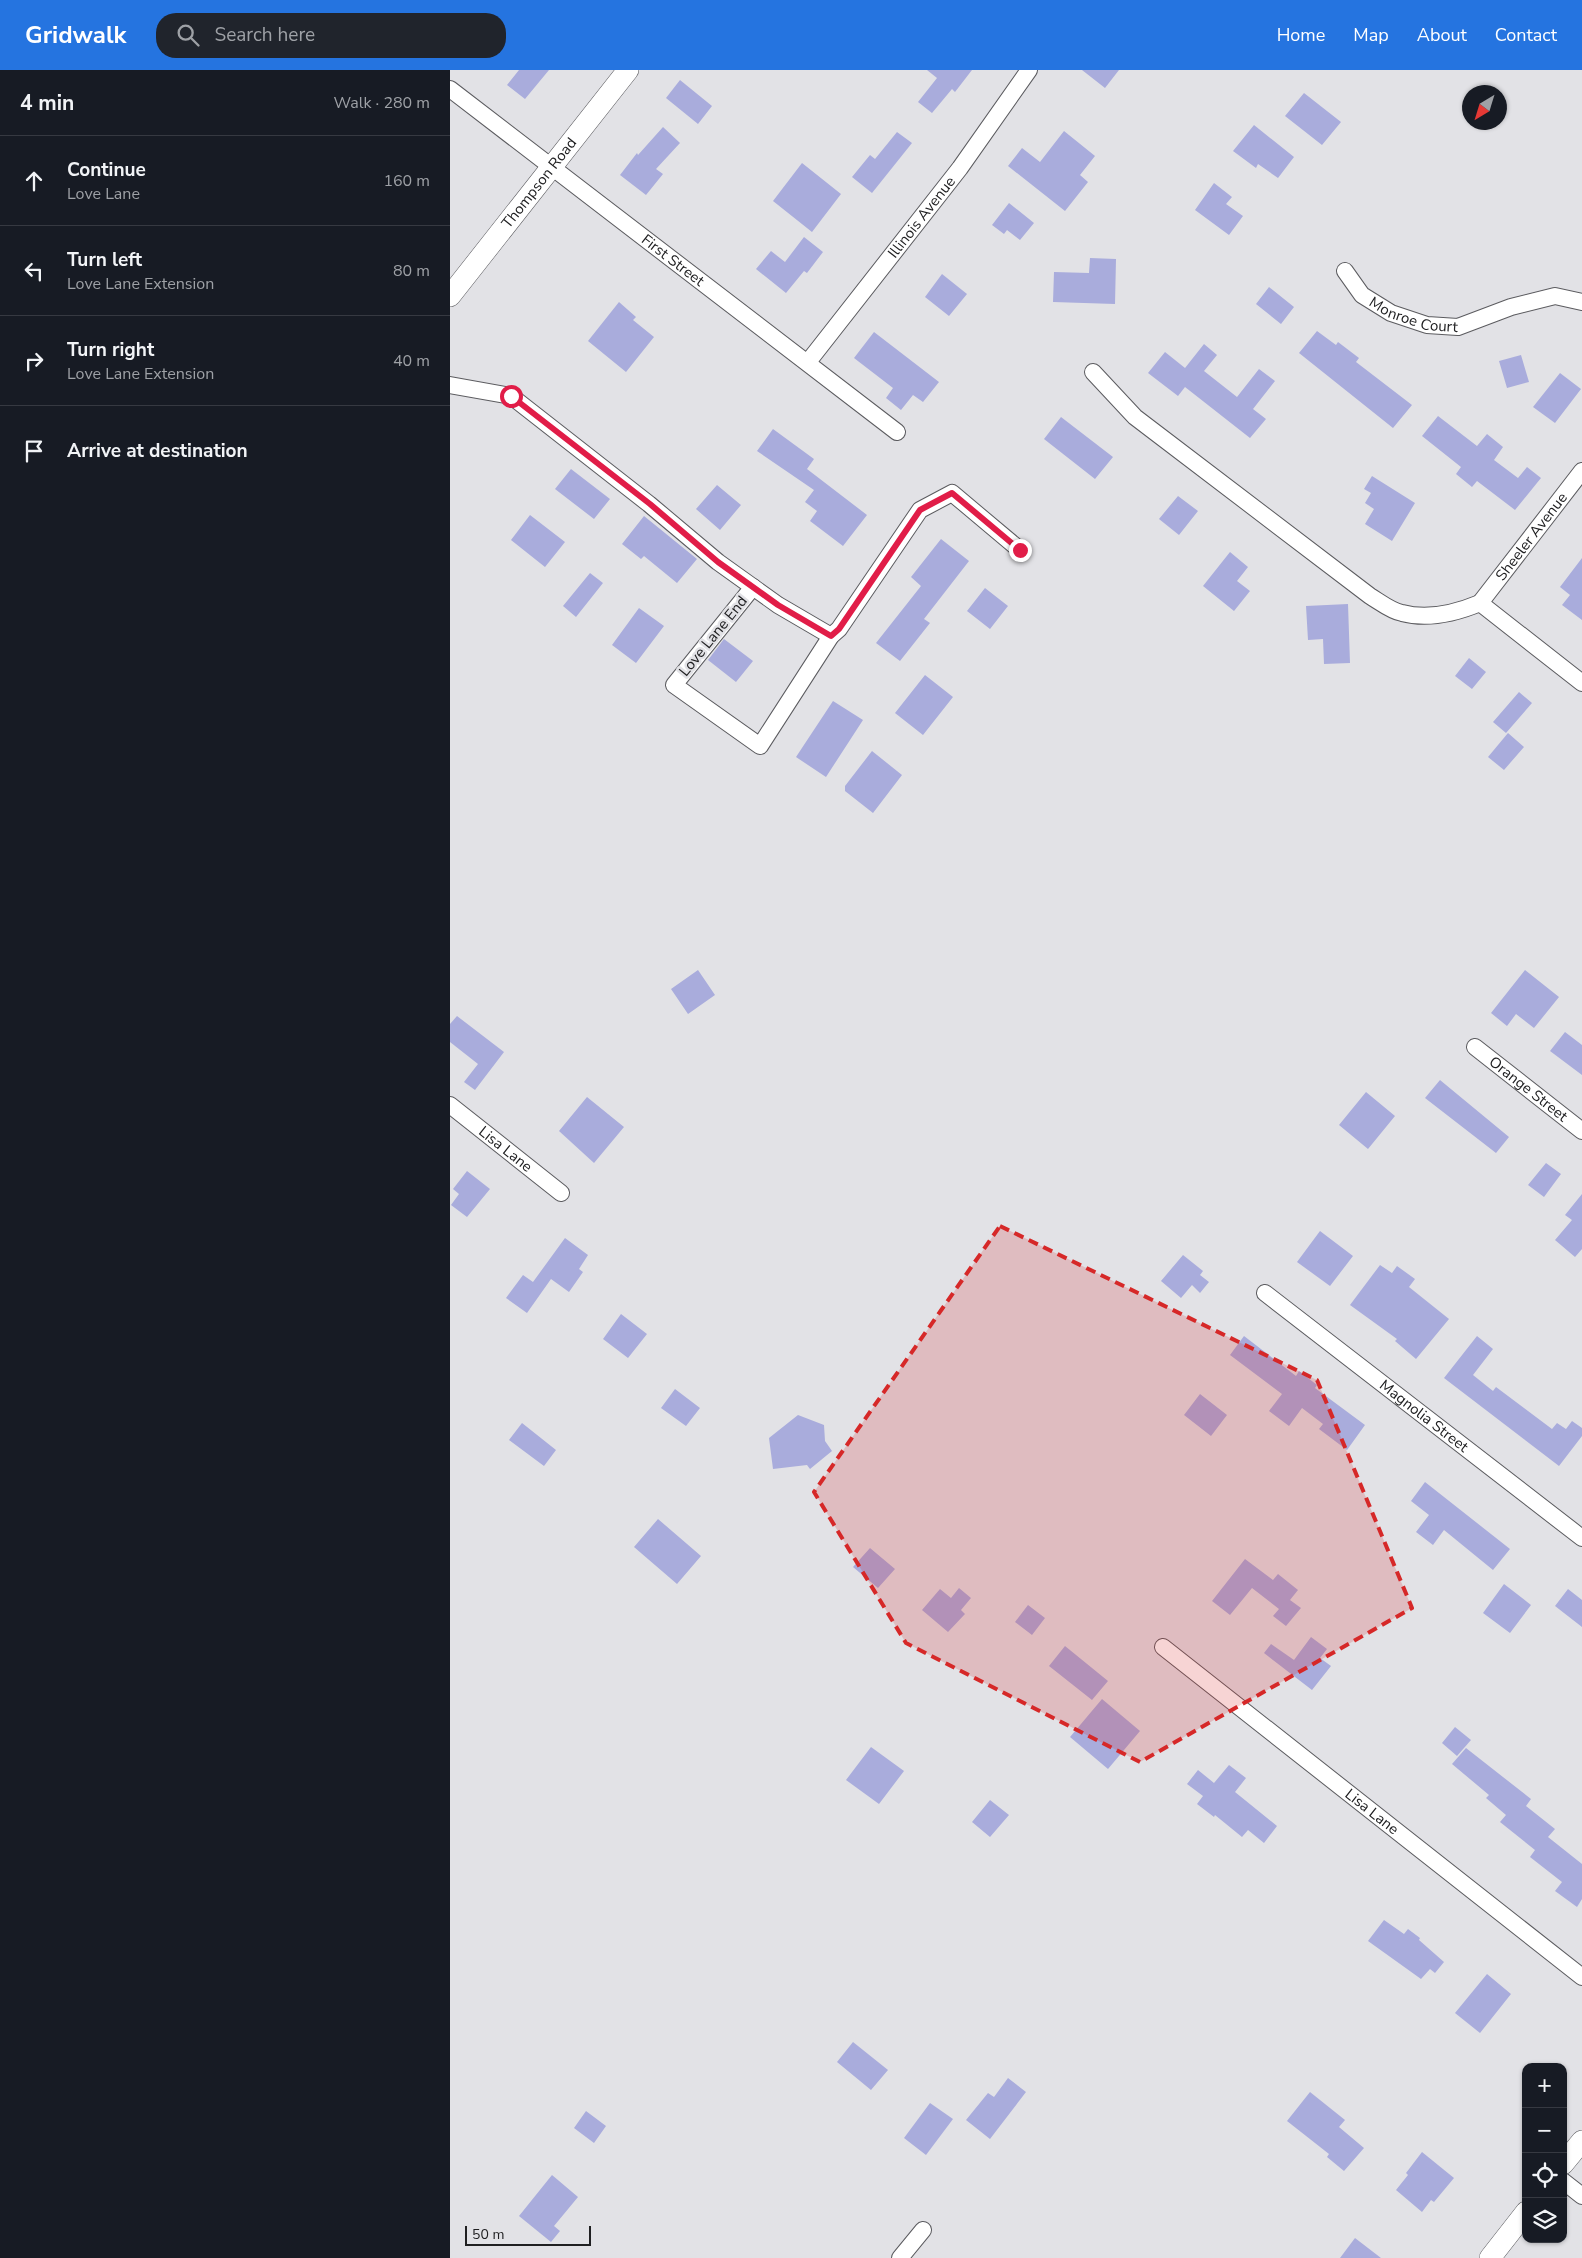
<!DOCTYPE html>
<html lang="en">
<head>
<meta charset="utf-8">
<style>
	body { margin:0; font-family:"Nunito Sans",sans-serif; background:#20242c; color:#f1f3f6 }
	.controls { position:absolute; right:15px; bottom:15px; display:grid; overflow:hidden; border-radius:10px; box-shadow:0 1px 4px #0004 }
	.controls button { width:45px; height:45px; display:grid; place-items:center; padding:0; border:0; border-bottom:1px solid #363941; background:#171b24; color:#f1f3f6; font:25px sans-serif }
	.compass { position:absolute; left:1012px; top:15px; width:45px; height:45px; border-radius:50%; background:#171b24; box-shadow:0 1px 4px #0004; rotate:218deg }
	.scale { position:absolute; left:15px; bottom:12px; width:126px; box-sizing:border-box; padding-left:5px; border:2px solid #202022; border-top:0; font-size:14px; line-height:18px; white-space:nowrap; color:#202022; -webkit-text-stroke:4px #e2e2e6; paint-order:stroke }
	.stop { position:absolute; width:15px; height:15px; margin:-11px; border:4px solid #e11d48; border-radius:50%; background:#fff }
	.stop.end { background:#e11d48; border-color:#fff; box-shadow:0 1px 5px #0008 }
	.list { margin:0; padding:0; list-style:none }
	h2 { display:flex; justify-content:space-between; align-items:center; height:65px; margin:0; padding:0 20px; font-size:21px }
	h2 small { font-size:16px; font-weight:400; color:#9ea1a6 }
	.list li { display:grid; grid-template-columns:32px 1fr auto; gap:15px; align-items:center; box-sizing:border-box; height:90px; padding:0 20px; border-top:1px solid #363941 }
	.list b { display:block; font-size:19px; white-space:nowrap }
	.list p { margin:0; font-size:16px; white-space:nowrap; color:#9ea1a6 }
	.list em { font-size:16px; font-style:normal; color:#9ea1a6 }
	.icon { flex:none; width:28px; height:28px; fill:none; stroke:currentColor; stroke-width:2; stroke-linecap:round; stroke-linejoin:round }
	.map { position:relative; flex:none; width:1132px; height:2188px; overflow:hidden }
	header { display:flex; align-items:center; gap:30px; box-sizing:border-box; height:70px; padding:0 25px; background:#2574e0; color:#fff }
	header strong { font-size:24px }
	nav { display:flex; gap:28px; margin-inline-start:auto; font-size:18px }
	.search { width:350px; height:45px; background:#20242c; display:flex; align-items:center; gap:12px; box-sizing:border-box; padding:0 18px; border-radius:20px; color:#9ea1a6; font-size:19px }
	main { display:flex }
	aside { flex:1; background:#171b24 }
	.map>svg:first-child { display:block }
</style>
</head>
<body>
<header>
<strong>Gridwalk</strong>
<div class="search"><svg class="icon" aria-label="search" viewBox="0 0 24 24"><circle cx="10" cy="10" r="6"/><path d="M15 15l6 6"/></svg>Search here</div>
<nav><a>Home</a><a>Map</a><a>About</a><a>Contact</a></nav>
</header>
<main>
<aside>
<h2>4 min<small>Walk · 280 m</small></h2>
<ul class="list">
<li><svg class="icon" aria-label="ahead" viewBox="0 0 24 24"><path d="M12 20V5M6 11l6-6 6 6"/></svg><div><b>Continue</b><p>Love Lane</p></div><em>160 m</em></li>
<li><svg class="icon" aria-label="left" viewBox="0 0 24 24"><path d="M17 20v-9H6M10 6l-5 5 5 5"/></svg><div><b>Turn left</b><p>Love Lane Extension</p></div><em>80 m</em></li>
<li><svg class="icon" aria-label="right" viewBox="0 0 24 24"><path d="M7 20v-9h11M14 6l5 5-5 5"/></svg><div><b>Turn right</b><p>Love Lane Extension</p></div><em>40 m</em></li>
<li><svg class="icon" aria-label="arrive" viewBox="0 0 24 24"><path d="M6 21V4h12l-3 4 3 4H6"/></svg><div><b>Arrive at destination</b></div></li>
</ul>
</aside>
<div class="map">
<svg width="1132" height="2188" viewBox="0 0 1132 2188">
	<rect width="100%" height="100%" fill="#e2e2e6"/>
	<!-- building -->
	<path fill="#a9acdc" d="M 69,0 L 99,0 L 75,29 L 57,15 Z
		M 477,0 L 522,0 L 505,22 L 502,19 L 482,43 L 468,32 L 487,8 Z
		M 632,0 L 669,0 L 655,18 Z
		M 230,10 L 262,36 L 248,54 L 216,28 Z
		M 854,23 L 891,52 L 872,75 L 835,46 Z
		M 804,55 L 844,87 L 828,108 L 808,94 L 806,98 L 783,81 Z
		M 213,57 L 230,73 L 206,99 L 213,104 L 196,125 L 170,105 L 187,83 L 188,85 Z
		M 614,61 L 645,86 L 630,105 L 638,112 L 615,141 L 558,96 L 572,78 L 590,92 Z
		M 447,62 L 462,73 L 422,123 L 402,107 L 420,85 L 425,89 Z
		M 352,93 L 391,124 L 362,162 L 323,131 Z
		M 764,113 L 782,127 L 776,134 L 793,146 L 779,165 L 745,140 Z
		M 559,133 L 584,153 L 570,170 L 557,160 L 554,164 L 542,155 Z
		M 354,167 L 373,182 L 357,203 L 354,201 L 336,223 L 306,199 L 321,181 L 335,192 Z
		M 640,188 L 666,189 L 665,234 L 603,232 L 604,202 L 639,203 Z
		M 492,204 L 517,224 L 499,246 L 475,227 Z
		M 819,217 L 844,237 L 831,254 L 806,234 Z
		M 169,232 L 186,247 L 183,250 L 204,267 L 176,302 L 138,271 Z
		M 867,261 L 886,275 L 888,272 L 909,288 L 906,292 L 962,335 L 943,358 L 849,283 Z
		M 424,262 L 489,312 L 473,332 L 463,325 L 451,340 L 436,328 L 443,318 L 404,288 Z
		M 754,274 L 767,285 L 754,301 L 787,327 L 809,299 L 825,311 L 803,339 L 816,349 L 800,368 L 735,317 L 728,326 L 698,303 L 715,282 L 735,298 Z
		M 1071,285 L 1079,312 L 1057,318 L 1049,291 Z
		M 1110,303 L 1131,319 L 1105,353 L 1083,337 Z
		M 988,346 L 1027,376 L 1037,364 L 1053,377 L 1044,390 L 1068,408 L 1077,397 L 1091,408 L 1065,440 L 1027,411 L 1022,417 L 1006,404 L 1011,397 L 972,366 Z
		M 611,347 L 663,387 L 645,409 L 594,369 Z
		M 323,359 L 364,389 L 357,399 L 417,445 L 393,476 L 360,451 L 367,441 L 355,432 L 364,420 L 307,381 Z
		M 121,399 L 160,429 L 144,449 L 105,419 Z
		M 922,406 L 965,433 L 942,471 L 915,454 L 924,439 L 915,433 L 921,423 L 914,419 Z
		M 267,415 L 291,435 L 270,460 L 246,439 Z
		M 728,426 L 748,441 L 729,465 L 709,449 Z
		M 80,445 L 115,472 L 95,497 L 61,470 Z
		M 194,446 L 247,489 L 227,513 L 194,486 L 191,489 L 172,474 Z
		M 491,469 L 519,491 L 474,549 L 480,553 L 450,591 L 426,573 L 471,516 L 461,507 Z
		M 780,482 L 798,497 L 787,511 L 800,521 L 784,541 L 753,516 Z
		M 1132,488 L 1132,550 L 1112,535 L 1120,525 L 1110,517 Z
		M 140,503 L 153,513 L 126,547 L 113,536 Z
		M 535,518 L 558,536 L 540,559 L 517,541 Z
		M 898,534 L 900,593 L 874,594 L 873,569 L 858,570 L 856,536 Z
		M 189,538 L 214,556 L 186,593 L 162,575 Z
		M 274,569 L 303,591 L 286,612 L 258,590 Z
		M 1019,588 L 1036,602 L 1022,619 L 1005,606 Z
		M 475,605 L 503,627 L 473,665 L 445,643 Z
		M 1069,622 L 1082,633 L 1056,663 L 1043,652 Z
		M 383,631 L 413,650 L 376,707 L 346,687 Z
		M 1058,663 L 1074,677 L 1054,700 L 1038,687 Z
		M 422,681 L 452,705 L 423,743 L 395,721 L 395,716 Z
		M 248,900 L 265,925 L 238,944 L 221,919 Z
		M 1075,900 L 1109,927 L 1084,958 L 1066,944 L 1057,956 L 1041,943 Z
		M 7,946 L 54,982 L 25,1020 L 14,1012 L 28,994 L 0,972 L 0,954 Z
		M 1115,962 L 1132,975 L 1132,1005 L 1100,981 Z
		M 990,1010 L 1059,1067 L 1046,1083 L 975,1028 Z
		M 916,1022 L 945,1046 L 918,1079 L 889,1055 Z
		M 137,1027 L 174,1057 L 144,1093 L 109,1061 Z
		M 1096,1093 L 1111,1104 L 1094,1127 L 1078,1115 Z
		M 17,1101 L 40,1119 L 17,1147 L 1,1135 L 9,1124 L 3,1119 Z
		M 1132,1124 L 1132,1179 L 1125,1187 L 1105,1170 L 1122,1150 L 1115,1145 Z
		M 870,1161 L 903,1186 L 880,1216 L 847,1192 Z
		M 115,1168 L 138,1185 L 129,1199 L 133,1202 L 119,1222 L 101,1209 L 77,1243 L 56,1228 L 73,1205 L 83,1212 Z
		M 733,1185 L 753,1201 L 750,1205 L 759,1212 L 750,1223 L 742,1215 L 731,1228 L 711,1211 Z
		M 930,1195 L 942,1203 L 947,1196 L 965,1209 L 959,1217 L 999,1249 L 966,1289 L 945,1271 L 947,1269 L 900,1235 Z
		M 171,1244 L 197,1264 L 178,1288 L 153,1269 Z
		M 794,1266 L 846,1306 L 849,1301 L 867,1315 L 865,1318 L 915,1355 L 897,1380 L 869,1359 L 873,1354 L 852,1338 L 839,1356 L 819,1341 L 832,1324 L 780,1285 Z
		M 1027,1266 L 1043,1279 L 1023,1305 L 1043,1321 L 1046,1317 L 1102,1359 L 1107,1353 L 1116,1359 L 1122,1351 L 1132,1358 L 1132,1366 L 1109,1396 L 994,1308 Z
		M 225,1319 L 250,1338 L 236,1356 L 211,1338 Z
		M 750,1324 L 777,1345 L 761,1366 L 734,1345 Z
		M 348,1345 L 374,1355 L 375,1371 L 382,1381 L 360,1399 L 357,1395 L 323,1399 L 319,1368 Z
		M 72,1353 L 106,1380 L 94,1396 L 59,1370 Z
		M 975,1412 L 1060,1479 L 1043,1500 L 994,1460 L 983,1475 L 966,1462 L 979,1445 L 961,1431 Z
		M 208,1449 L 251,1486 L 227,1514 L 184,1477 Z
		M 420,1478 L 445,1499 L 428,1518 L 403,1497 Z
		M 795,1489 L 823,1510 L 828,1504 L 848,1520 L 840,1530 L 851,1538 L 836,1556 L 823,1546 L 829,1539 L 802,1518 L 780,1545 L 762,1531 Z
		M 1054,1514 L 1081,1535 L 1060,1563 L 1033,1543 Z
		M 509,1518 L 521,1528 L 511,1540 L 515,1544 L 498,1562 L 472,1540 L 490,1519 L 501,1528 Z
		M 1118,1519 L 1132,1530 L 1132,1557 L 1105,1536 Z
		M 578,1535 L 595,1548 L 582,1565 L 565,1552 Z
		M 861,1567 L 877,1579 L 870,1588 L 881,1596 L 862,1620 L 814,1583 L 821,1574 L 844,1590 Z
		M 615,1576 L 658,1611 L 642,1630 L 599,1596 Z
		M 652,1629 L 690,1661 L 658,1699 L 620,1667 Z
		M 1005,1657 L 1021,1670 L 1007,1686 L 992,1673 Z
		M 421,1677 L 454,1701 L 429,1734 L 396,1710 Z
		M 1016,1678 L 1081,1729 L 1076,1736 L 1105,1759 L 1098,1767 L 1132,1794 L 1132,1829 L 1127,1837 L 1105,1821 L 1112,1812 L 1080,1787 L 1085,1780 L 1050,1752 L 1056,1745 L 1036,1728 L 1039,1725 L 1002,1694 Z
		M 779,1695 L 796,1708 L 785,1722 L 827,1756 L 814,1773 L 798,1760 L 792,1767 L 765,1745 L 764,1747 L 747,1734 L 753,1726 L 737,1714 L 748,1700 L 764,1713 Z
		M 540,1730 L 559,1745 L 540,1767 L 522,1752 Z
		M 934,1850 L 954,1864 L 958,1859 L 970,1868 L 969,1870 L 994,1892 L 985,1903 L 980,1899 L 971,1909 L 918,1871 Z
		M 1037,1904 L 1061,1924 L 1030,1963 L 1005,1943 Z
		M 403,1972 L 438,2000 L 421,2020 L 387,1992 Z
		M 558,2008 L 576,2022 L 540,2069 L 516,2050 L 538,2023 L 544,2027 Z
		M 860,2022 L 895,2050 L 889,2057 L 914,2078 L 894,2101 L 877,2087 L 879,2084 L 837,2051 Z
		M 480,2033 L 503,2049 L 476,2085 L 454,2068 Z
		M 136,2041 L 156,2056 L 144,2073 L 124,2058 Z
		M 972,2082 L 1004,2108 L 984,2132 L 981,2130 L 972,2142 L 946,2120 L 958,2105 L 956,2103 Z
		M 102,2105 L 128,2127 L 104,2156 L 110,2161 L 101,2172 L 69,2146 Z
		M 905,2168 L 931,2188 L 890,2188 Z"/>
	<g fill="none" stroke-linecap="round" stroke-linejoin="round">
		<defs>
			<g id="minor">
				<path id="s1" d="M 0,19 L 447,362"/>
				<path id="s2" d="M 895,201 L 912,225 L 941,243 L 977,255 L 1008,257 L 1061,237 L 1105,226 L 1132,232"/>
				<path id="s3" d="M 358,292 L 510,98 L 579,0"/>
				<path d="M 643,302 L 685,347 L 920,526 C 930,532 941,541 952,543 C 978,550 1006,543 1030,533"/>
				<path d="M 0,315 L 61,326 L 199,434 L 268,492 L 328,535 L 381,566"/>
				<path d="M 303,517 L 224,615 L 310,676 L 381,566 L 389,559 L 470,440 L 502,423 L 570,480"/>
				<path id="s4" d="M 1030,533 L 1132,401"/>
				<path d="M 1030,533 L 1132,613"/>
				<path id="s5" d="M 1025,977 L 1132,1061"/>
				<path id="s6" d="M 0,1035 L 111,1123"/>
				<path id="s7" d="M 815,1223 L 1132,1468"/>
				<path id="s8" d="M 713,1577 L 1132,1907"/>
				<path d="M 1113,2111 L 1132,2126"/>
				<path d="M 450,2188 L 473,2160"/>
			</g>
			<g id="tertiary">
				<path id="s9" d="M 0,226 L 178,0"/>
				<path d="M 1113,2094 L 1132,2071"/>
				<path d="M 1040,2188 L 1076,2142"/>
			</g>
		</defs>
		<!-- minor casing -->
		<use href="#minor" stroke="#5b5b5f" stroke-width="18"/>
		<!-- tertiary casing -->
		<use href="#tertiary" stroke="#5b5b5f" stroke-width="22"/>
		<!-- minor -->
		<use href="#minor" stroke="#fff" stroke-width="16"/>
		<!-- tertiary -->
		<use href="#tertiary" stroke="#fff" stroke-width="21"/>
	</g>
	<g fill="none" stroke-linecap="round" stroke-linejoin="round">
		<!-- route -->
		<path stroke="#e11d48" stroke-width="6" d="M 61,326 L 200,434 L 268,492 L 328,535 L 381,566 L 389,559 L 470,440 L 502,423 L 570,480"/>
	</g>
	<!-- marked area -->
	<path fill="#d62828" fill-opacity="0.2" stroke="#d62828" stroke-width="4" stroke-dasharray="10 6" stroke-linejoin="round" d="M 550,1156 L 867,1310 L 962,1538 L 690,1692 L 456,1573 L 364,1422 Z"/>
	<g text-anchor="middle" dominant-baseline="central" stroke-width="5" stroke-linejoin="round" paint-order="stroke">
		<!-- street labels -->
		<g font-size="15" fill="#202022" stroke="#e2e2e6">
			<text stroke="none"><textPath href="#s9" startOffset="144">Thompson Road</textPath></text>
			<text stroke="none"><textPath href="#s3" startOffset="184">Illinois Avenue</textPath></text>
			<text stroke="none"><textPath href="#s1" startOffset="281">First Street</textPath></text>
			<text stroke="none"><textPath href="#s2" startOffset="86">Monroe Court</textPath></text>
			<text stroke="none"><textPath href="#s4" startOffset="84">Sheeler Avenue</textPath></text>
			<text transform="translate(263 566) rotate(-51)">Love Lane End</text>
			<text stroke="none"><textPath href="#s5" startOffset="68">Orange Street</textPath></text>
			<text stroke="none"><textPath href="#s6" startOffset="71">Lisa Lane</textPath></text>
			<text stroke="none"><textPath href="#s7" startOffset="201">Magnolia Street</textPath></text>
			<text stroke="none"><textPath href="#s8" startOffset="266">Lisa Lane</textPath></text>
		</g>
	</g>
</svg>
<div class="controls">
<button>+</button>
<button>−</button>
<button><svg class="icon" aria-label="locate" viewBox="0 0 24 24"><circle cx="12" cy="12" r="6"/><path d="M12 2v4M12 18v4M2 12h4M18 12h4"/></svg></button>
<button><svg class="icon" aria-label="layers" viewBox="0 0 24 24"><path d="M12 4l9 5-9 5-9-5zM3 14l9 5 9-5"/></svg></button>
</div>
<svg class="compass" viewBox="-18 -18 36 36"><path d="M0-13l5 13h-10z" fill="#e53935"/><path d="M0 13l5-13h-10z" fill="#9ea1a6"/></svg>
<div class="scale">50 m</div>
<div class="stop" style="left:61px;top:326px"></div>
<div class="stop end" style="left:570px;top:480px"></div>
</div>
</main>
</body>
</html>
